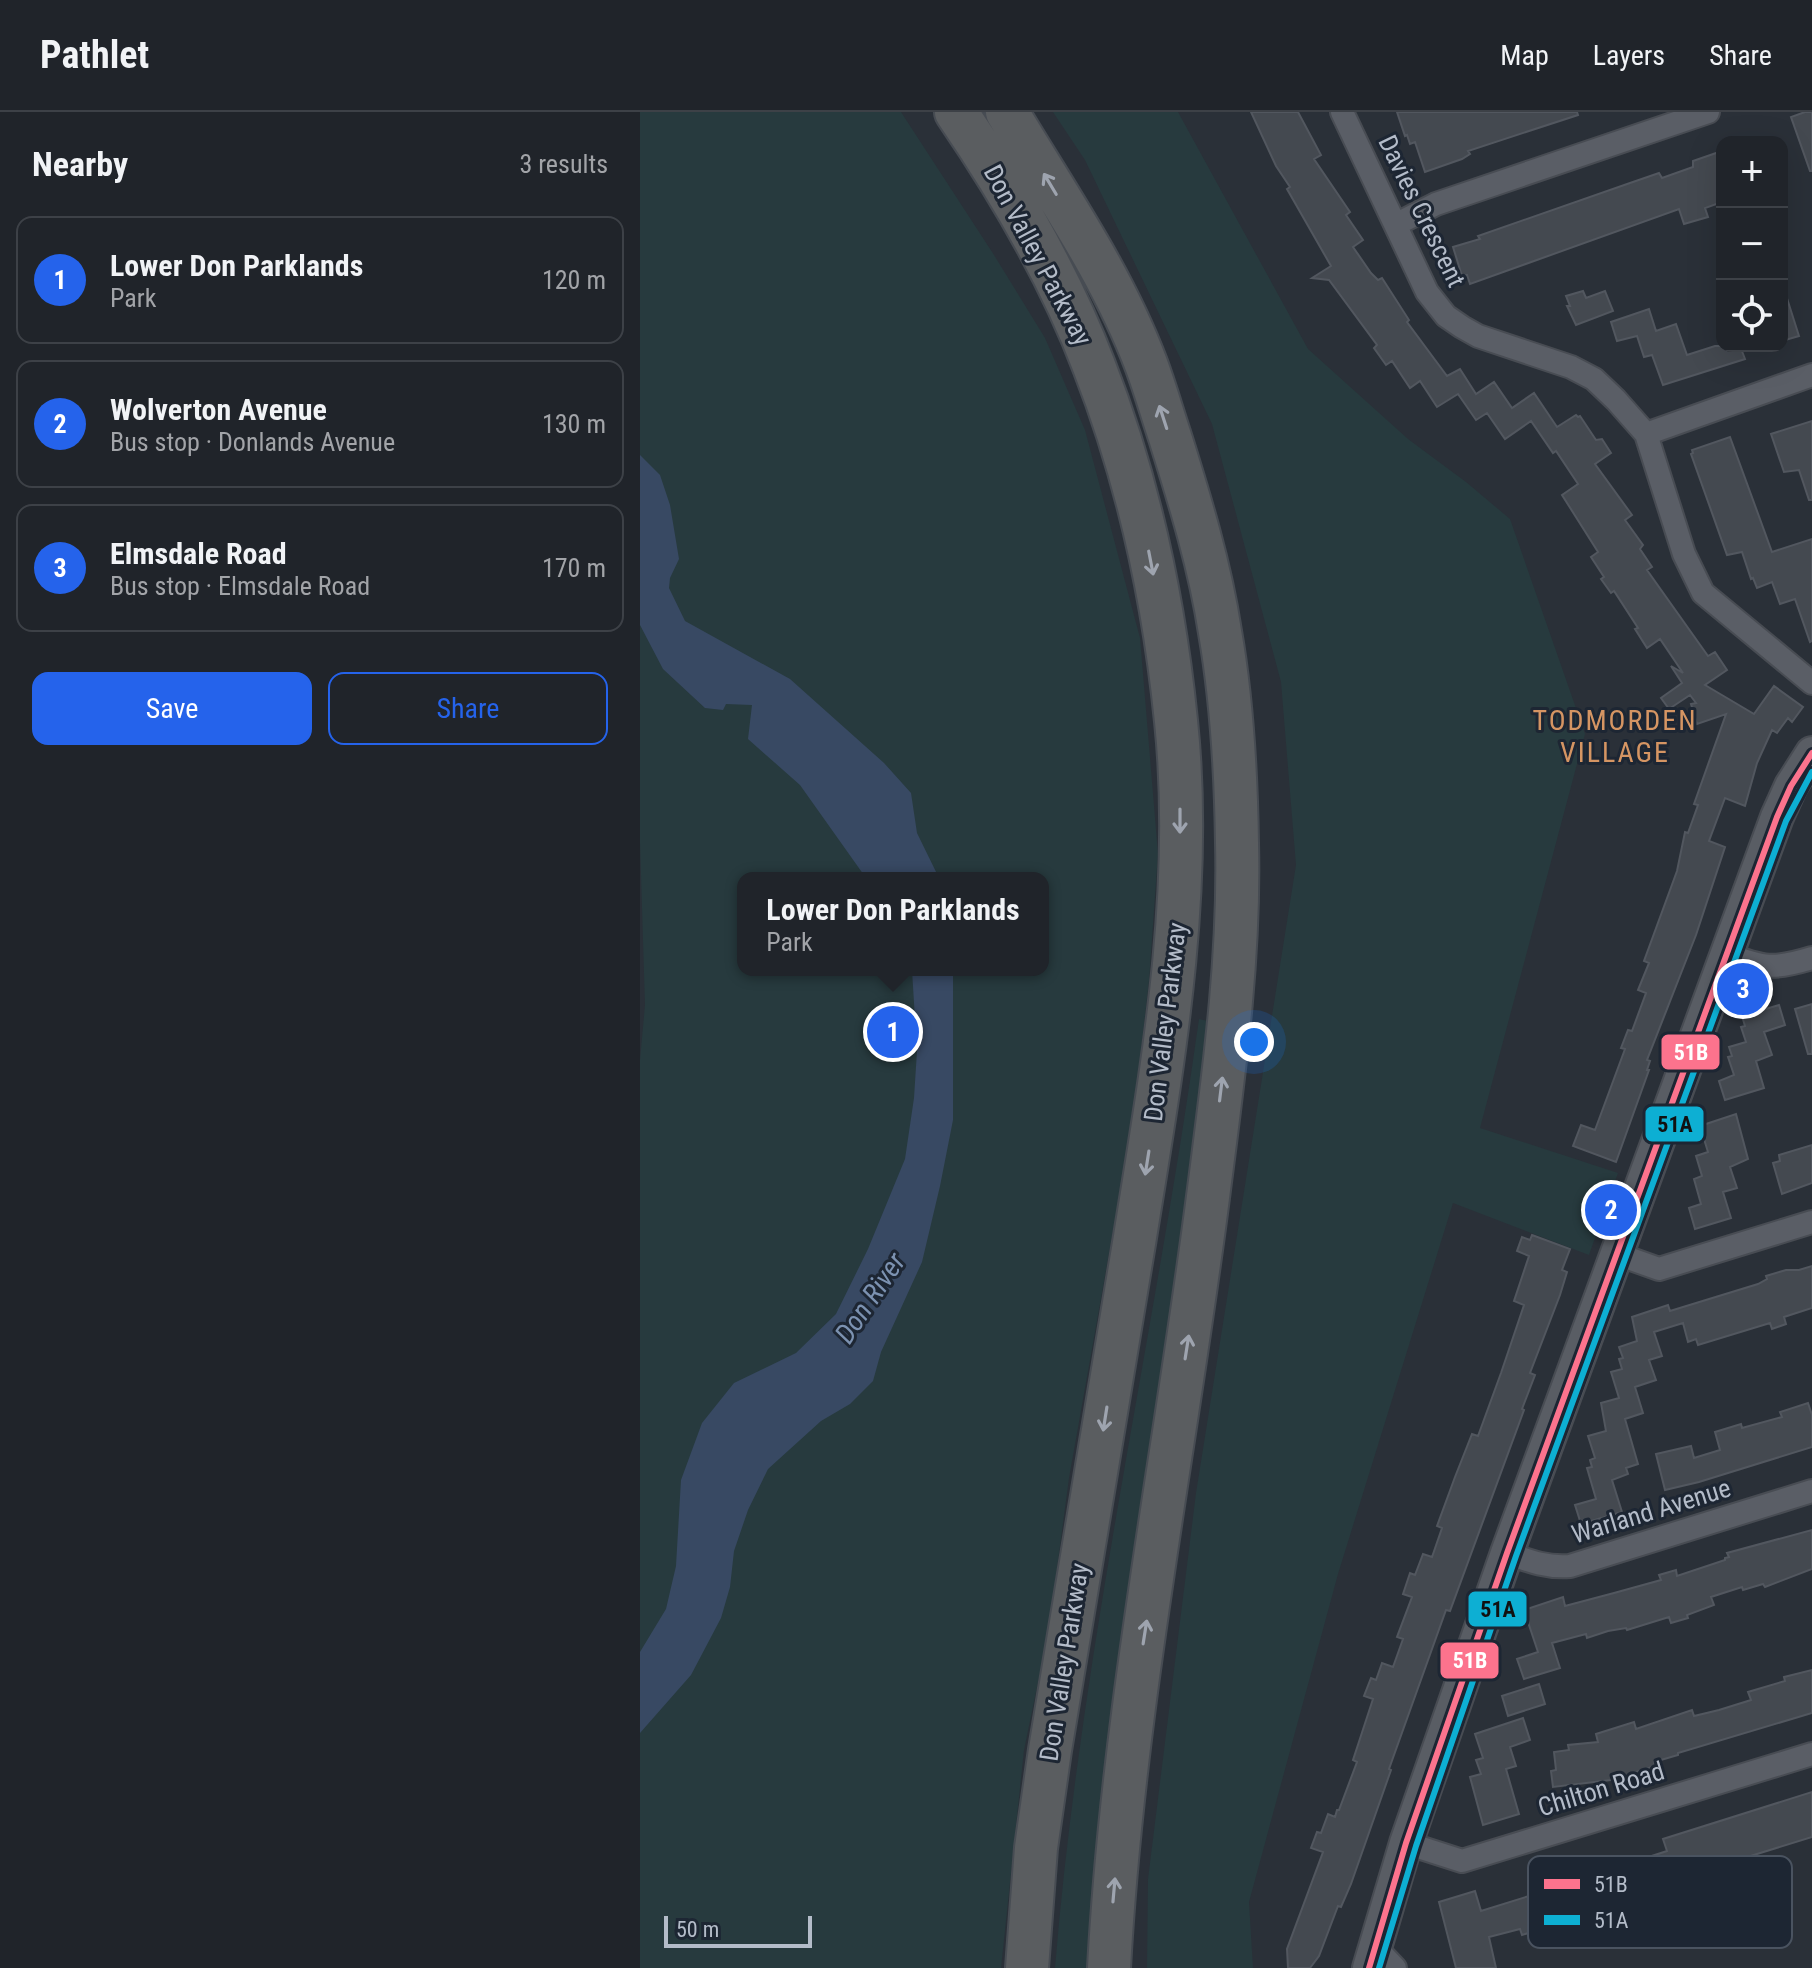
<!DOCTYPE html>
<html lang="en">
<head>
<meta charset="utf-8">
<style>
	body { margin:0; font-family:"Roboto Condensed",sans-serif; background:#282c32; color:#f1f3f6 }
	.controls { position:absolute; right:24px; top:24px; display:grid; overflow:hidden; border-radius:16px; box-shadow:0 8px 32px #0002 }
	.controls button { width:72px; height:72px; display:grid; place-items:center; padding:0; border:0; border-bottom:2px solid #3d4147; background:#20242a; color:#f1f3f6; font:40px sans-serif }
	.scale { position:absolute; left:24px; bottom:20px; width:148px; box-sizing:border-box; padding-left:8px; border:4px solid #b4bcc9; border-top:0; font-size:22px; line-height:28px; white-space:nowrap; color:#b4bcc9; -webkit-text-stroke:6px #1d2633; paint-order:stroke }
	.you { position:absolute; left:614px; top:930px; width:28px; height:28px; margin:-20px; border:6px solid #fff; border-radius:50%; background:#1a73e8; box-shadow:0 0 0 12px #1a73e833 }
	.badge { display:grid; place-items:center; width:52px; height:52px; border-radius:50%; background:#2563eb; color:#fff; font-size:26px; font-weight:700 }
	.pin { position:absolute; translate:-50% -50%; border:4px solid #fff; box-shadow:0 2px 8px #0006 }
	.popup { position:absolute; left:97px; top:760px; width:312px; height:104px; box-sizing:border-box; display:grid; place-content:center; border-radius:16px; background:#20242a; filter:drop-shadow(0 2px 6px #0005); font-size:26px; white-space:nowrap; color:#a2a4a8 }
	.popup b { font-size:30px; color:#f1f3f6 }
	.popup::after { content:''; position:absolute; left:50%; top:100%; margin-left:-16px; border:16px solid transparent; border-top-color:#20242a }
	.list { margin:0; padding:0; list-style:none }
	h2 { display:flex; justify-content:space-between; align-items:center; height:104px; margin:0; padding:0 32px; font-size:34px }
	h2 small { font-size:26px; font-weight:400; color:#a2a4a8 }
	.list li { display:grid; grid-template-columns:52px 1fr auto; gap:24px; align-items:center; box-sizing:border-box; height:128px; margin:0 16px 16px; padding:0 16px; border:2px solid #3d4147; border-radius:16px }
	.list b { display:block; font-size:30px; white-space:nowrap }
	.list p { margin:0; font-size:26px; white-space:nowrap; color:#a2a4a8 }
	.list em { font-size:26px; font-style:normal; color:#a2a4a8 }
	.actions { display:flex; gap:16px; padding:24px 32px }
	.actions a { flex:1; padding:18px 0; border:2px solid #2563eb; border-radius:16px; text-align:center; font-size:28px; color:#2563eb }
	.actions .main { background:#2563eb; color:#fff }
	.icon { flex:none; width:44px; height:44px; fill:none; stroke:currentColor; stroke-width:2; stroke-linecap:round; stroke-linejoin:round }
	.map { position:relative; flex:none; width:1172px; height:1856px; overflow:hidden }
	header { display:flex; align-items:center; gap:48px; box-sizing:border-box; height:112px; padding:0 40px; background:#20242a; border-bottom:2px solid #3d4147 }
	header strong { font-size:38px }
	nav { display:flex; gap:44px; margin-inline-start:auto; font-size:28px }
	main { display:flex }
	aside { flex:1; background:#20242a }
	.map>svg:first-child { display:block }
</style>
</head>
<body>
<header>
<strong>Pathlet</strong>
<nav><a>Map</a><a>Layers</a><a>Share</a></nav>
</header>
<main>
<aside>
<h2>Nearby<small>3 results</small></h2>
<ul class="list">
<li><span class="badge">1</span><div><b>Lower Don Parklands</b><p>Park</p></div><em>120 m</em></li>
<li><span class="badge">2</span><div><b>Wolverton Avenue</b><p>Bus stop · Donlands Avenue</p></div><em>130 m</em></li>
<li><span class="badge">3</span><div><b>Elmsdale Road</b><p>Bus stop · Elmsdale Road</p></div><em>170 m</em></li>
</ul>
<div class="actions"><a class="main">Save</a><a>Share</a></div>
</aside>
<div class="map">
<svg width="1172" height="1856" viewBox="0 0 1172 1856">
	<rect width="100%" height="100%" fill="#2a3038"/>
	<!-- green -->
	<path fill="#273a3e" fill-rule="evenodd" d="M 0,0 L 261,0 L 354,143 L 405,226 L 445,318 L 500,526 L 518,742 L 509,869 L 494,1001 L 429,1366 L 409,1517 L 384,1638 L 361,1856 L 0,1856 L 0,948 L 5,893 L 0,730 ZM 103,766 L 403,766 L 403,858 L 103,858 Z
		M 413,0 L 538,0 L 668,237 L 768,327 L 826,370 L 870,407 L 945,622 L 840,1016 L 978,1061 L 949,1143 L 813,1091 L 698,1462 L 609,1790 L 613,1856 L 507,1856 L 508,1767 L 556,1381 L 656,753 L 641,570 L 572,312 L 445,48 Z
		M 559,907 L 568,909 L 566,940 L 461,1701 L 447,1856 L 415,1856 C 441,1537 515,1224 559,907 Z"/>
	<!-- water -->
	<path fill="#384963" d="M 0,343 L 20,363 L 30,393 L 39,447 L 30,466 L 29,476 L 45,509 L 150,567 L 244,651 L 271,681 L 277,721 L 299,766 L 226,766 L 160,673 L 108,627 L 112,593 L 86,592 L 83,598 L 65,596 L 23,557 L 0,513 Z
		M 272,858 L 313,858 L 313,1008 L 300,1074 L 282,1150 L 241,1240 L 233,1269 L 210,1292 L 181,1309 L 128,1357 L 108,1398 L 94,1439 L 90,1475 L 81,1506 L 51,1563 L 0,1621 L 0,1540 L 26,1497 L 36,1454 L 41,1368 L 62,1311 L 94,1271 L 156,1241 L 196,1202 L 228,1137 L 265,1047 L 274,986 L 277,939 Z"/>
	<!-- building -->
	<path fill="#444950" stroke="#52575f" stroke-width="2" d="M 611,0 L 658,0 L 681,43 L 674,47 L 710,100 L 706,103 L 723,128 L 713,135 L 731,161 L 738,168 L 742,166 L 769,208 L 767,210 L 807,264 L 820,257 L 836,282 L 854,270 L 872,296 L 894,281 L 917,315 L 936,303 L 938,305 L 940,304 L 956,328 L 962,327 L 971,341 L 955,352 L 992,403 L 985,408 L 1003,433 L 1000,437 L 1012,455 L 1007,458 L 1068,544 L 1075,540 L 1087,558 L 1065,573 L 1114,602 L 1134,574 L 1163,595 L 1152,610 L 1148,606 L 1137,621 L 1132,618 L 1117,651 L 1105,694 L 1085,686 L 1069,729 L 1085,735 L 1056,823 L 1007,948 L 1010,949 L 1007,958 L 1009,958 L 976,1050 L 933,1034 L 941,1013 L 955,1018 L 985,937 L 981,936 L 988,918 L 992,919 L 1006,881 L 998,878 L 1009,851 L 1004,849 L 1037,759 L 1045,720 L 1048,721 L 1058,693 L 1054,692 L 1086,602 L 1057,612 L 1051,592 L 1056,591 L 1050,583 L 1029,597 L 1021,586 L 1042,571 L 1031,554 L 1043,561 L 1020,527 L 1007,536 L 995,517 L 998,516 L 974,479 L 971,481 L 961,467 L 964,465 L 951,445 L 958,440 L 922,383 L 938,372 L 916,339 L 913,341 L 891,309 L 865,327 L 847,301 L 836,308 L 818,282 L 797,295 L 780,269 L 770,276 L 752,249 L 746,253 L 734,236 L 737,233 L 689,168 L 672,166 L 691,154 L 647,77 L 650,75 L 636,54 Z
		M 757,0 L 937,0 L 938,3 L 828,39 L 830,42 L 822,47 L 785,60 L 775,30 L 770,32 L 767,23 L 765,24 Z
		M 1165,0 L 1172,0 L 1172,59 L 1170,59 L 1151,5 Z
		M 1082,39 L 1082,90 L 1065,96 L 1068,105 L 1044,112 L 1039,97 L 830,172 L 827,163 L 822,164 L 813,135 L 840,127 L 838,124 L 990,71 L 1019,61 L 1022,66 L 1053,55 L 1053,49 Z
		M 943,179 L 946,186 L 965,179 L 973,199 L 936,213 L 927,194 L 930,194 L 926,184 Z
		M 1145,180 L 1159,224 L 1142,229 L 1142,181 Z
		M 1009,197 L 1016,219 L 1036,212 L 1047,243 L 1075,234 L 1100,234 L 1105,247 L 1023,273 L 1012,243 L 1004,245 L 997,224 L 977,229 L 971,210 Z
		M 1172,309 L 1172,388 L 1169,388 L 1159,358 L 1144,360 L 1131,322 Z
		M 1090,325 L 1132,440 L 1172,427 L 1172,529 L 1170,530 L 1155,487 L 1140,492 L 1132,470 L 1117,476 L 1113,466 L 1111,467 L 1102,440 L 1087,443 L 1051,342 L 1053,341 L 1052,338 Z
		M 1172,892 L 1172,942 L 1168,942 L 1155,897 Z
		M 1139,893 L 1145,913 L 1124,920 L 1132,943 L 1116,949 L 1124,976 L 1085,988 L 1079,969 L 1094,963 L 1088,945 L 1092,944 L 1089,935 L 1106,930 L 1101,915 L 1105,914 L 1102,904 Z
		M 1096,1002 L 1108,1047 L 1090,1055 L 1097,1076 L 1083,1080 L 1091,1106 L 1055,1117 L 1049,1096 L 1061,1092 L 1054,1067 L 1062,1064 L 1056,1044 L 1068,1040 L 1060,1014 Z
		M 1172,1033 L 1172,1071 L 1142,1082 L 1133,1051 L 1140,1049 L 1139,1043 Z
		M 892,1123 L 930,1137 L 922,1158 L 927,1160 L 920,1183 L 890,1261 L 895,1263 L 882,1297 L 884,1298 L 810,1499 L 806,1498 L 749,1657 L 751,1658 L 711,1772 L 701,1795 L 698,1794 L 679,1844 L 670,1856 L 648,1856 L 647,1837 L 683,1740 L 671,1736 L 677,1720 L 681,1721 L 688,1702 L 695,1705 L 697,1698 L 699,1698 L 717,1650 L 713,1648 L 733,1587 L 724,1584 L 731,1566 L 736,1568 L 742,1551 L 753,1555 L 763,1527 L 757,1525 L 772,1485 L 763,1482 L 770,1461 L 775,1463 L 783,1442 L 792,1445 L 802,1416 L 797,1414 L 815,1365 L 832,1322 L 838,1324 L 861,1261 L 884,1193 L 874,1189 L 889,1144 L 877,1139 L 882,1125 L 890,1128 Z
		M 1172,1154 L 1172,1196 L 1144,1205 L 1146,1212 L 1132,1217 L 1130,1211 L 1058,1233 L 1056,1227 L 1048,1230 L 1043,1211 L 1014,1220 L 1022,1244 L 1009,1248 L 1016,1268 L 995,1275 L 1003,1301 L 985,1307 L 998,1352 L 986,1356 L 988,1362 L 972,1368 L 982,1400 L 941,1412 L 935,1393 L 956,1387 L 947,1356 L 952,1355 L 950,1348 L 955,1346 L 948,1324 L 966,1319 L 961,1291 L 979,1286 L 971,1260 L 982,1257 L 979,1247 L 983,1246 L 979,1235 L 997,1229 L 992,1205 L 1028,1193 L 1030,1199 L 1118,1172 L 1127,1167 L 1126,1164 L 1146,1158 L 1159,1158 Z
		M 1168,1291 L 1172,1303 L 1172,1335 L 1059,1370 L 1025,1378 L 1016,1342 L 1051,1334 L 1054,1346 L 1080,1338 L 1075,1320 L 1101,1312 L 1102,1316 L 1142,1305 L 1140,1300 Z
		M 1172,1418 L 1172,1457 L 1125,1475 L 1123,1472 L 1103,1478 L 1102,1475 L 1071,1485 L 1074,1493 L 1047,1503 L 1048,1506 L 1031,1511 L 1029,1505 L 987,1518 L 986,1516 L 968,1519 L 947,1526 L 946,1522 L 912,1531 L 920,1556 L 884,1567 L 877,1547 L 898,1540 L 884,1498 L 923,1485 L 925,1494 L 974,1481 L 1021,1468 L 1019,1463 L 1036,1458 L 1037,1464 L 1085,1448 L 1085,1446 L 1089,1445 L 1087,1441 Z
		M 1172,1558 L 1172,1601 L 1038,1641 L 1038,1643 L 1014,1650 L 1015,1654 L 971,1668 L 913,1675 L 911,1659 L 916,1658 L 914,1640 L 929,1638 L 928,1633 L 958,1630 L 956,1622 L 994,1610 L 996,1617 L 1052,1598 L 1054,1604 L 1079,1598 L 1111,1588 L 1108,1580 L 1145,1569 L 1144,1565 Z
		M 899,1572 L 905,1592 L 868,1604 L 862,1584 Z
		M 883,1606 L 890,1628 L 870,1635 L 876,1654 L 866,1657 L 879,1702 L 843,1713 L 830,1665 L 841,1662 L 836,1648 L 843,1646 L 835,1622 Z
		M 1172,1680 L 1172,1725 L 1059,1760 L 1059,1762 L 978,1788 L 982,1800 L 962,1807 L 950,1764 L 1027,1739 L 1023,1727 Z
		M 835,1779 L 841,1799 L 905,1779 L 914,1807 L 909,1808 L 911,1814 L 882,1823 L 880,1817 L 849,1825 L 856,1856 L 816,1856 L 799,1790 Z"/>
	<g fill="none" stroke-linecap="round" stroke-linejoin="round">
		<defs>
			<path id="street" d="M 702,0 L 787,180 L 806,204 L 822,215 L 838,224 L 931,255 L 954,267 L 976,288 L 1006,322 L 1044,442 L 1063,481 L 1172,571
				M 757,112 L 796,92 L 1068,0
				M 1006,322 L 1172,263
				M 1086,842 C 1124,856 1133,858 1172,846
				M 977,1142 L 1019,1157 L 1172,1110
				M 867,1441 C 889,1449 907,1456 930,1454 L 1172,1379
				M 766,1731 L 822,1749 L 1172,1642
				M 736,1836 L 755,1856"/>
			<path id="secondary" d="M 729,1856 L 766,1731 L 867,1441 L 1137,705 L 1151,674 L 1172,641"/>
			<path id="highway" d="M 316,0 C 370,79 420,164 454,254 C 498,367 524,489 536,609 C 554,781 522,956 495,1125 C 467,1296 438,1467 410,1638 L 396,1736 L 387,1856
				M 367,0 C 416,82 472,162 506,252 C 515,276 522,301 530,325 C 550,389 570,454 580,520 C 592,589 596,661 597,731 C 600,849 583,967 568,1085 C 535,1342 483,1597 469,1856"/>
		</defs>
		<!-- street casing -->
		<use href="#street" stroke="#484c53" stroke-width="26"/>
		<!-- secondary casing -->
		<use href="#secondary" stroke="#484c53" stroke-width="36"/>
		<!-- highway casing -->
		<use href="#highway" stroke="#474c53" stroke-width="46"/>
		<!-- street -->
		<use href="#street" stroke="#5a5e66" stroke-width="22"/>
		<!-- secondary -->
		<use href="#secondary" stroke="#595d64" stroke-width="32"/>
		<!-- highway -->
		<use href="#highway" stroke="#5a5d60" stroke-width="42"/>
		<defs>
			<path id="bus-1" d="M 729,1856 L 766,1731 L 867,1441 L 1137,705 L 1151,674 L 1172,641"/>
			<path id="bus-2" d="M 739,1856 L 776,1734 L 876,1444 L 1146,709 L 1172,660"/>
		</defs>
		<!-- bus-1 casing -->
		<use href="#bus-1" stroke="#1d2633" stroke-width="12"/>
		<!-- bus-2 casing -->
		<use href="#bus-2" stroke="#1d2633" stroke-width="12"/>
		<!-- bus-1 -->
		<use href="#bus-1" stroke="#fc738d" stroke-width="6"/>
		<!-- bus-2 -->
		<use href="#bus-2" stroke="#0dafd3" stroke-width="6"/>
	</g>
	<!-- one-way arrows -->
	<defs><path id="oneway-shaft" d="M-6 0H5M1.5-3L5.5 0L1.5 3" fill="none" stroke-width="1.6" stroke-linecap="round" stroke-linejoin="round" transform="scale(2)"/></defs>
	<g stroke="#9ea4af">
		<use href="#oneway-shaft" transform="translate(410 72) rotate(-121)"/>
		<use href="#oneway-shaft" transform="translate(523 305) rotate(-108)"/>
		<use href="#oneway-shaft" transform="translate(511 451) rotate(79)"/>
		<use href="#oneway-shaft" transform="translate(540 709) rotate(90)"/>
		<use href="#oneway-shaft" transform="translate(581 977) rotate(-83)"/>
		<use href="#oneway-shaft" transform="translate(507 1051) rotate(99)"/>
		<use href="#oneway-shaft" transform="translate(547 1235) rotate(-81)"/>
		<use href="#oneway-shaft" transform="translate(465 1307) rotate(99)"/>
		<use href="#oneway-shaft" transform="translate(505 1520) rotate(-81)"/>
		<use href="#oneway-shaft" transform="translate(474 1778) rotate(-85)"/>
	</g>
	<g text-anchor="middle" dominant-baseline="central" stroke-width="6" stroke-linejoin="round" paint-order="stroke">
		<!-- street labels -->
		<g font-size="26" fill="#b4bcc9" stroke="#1d2633">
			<text transform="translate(782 99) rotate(64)">Davies Crescent</text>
			<text transform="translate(398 143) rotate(62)">Don Valley Parkway</text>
			<text transform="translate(525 910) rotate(-83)">Don Valley Parkway</text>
			<text transform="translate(1011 1399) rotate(-17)">Warland Avenue</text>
			<text transform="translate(424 1550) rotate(-81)">Don Valley Parkway</text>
			<text transform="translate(961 1677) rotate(-17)">Chilton Road</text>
		</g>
		<!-- neighbourhood labels -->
		<g font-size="28" letter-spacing="2" fill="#d59563" stroke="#1d2633">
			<text x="975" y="608">TODMORDEN<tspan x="975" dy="32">VILLAGE</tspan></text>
		</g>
		<!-- water labels -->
		<g font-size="28" font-style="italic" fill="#7c92b1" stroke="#1d2633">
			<text transform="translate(230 1186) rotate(-56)">Don River</text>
		</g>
	</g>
	<!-- legend -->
	<rect x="888" y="1744" width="264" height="92" rx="12" fill="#1d2633" stroke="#4a5360" stroke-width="2"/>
	<rect x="904" y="1767" width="36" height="10" fill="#fc738d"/>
	<rect x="904" y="1803" width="36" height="10" fill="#0dafd3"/>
	<g font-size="22" fill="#b4bcc9">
		<text x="954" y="1780">51B</text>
		<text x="954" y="1816">51A</text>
	</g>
	<g stroke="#1d2633" stroke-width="3">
		<rect x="1020" y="921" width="61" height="38" rx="8" fill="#fc738d"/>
		<rect x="1004" y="993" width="61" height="38" rx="8" fill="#0dafd3"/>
		<rect x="827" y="1478" width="61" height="38" rx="8" fill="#0dafd3"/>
		<rect x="799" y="1529" width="61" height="39" rx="8" fill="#fc738d"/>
	</g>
	<g font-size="22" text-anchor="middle" font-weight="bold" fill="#fff">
		<text x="1051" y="948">51B</text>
		<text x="830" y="1556">51B</text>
	</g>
	<g font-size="22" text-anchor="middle" font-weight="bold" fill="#111">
		<text x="1035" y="1020">51A</text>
		<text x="858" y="1505">51A</text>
	</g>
</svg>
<div class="controls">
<button>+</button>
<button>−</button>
<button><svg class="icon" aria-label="locate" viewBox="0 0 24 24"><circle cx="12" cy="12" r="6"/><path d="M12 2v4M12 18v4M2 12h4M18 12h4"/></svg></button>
</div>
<div class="scale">50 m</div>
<div class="you"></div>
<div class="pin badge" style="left:253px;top:920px">1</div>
<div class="popup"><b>Lower Don Parklands</b>Park</div>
<div class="pin badge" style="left:971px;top:1098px">2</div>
<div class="pin badge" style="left:1103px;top:877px">3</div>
</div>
</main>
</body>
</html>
